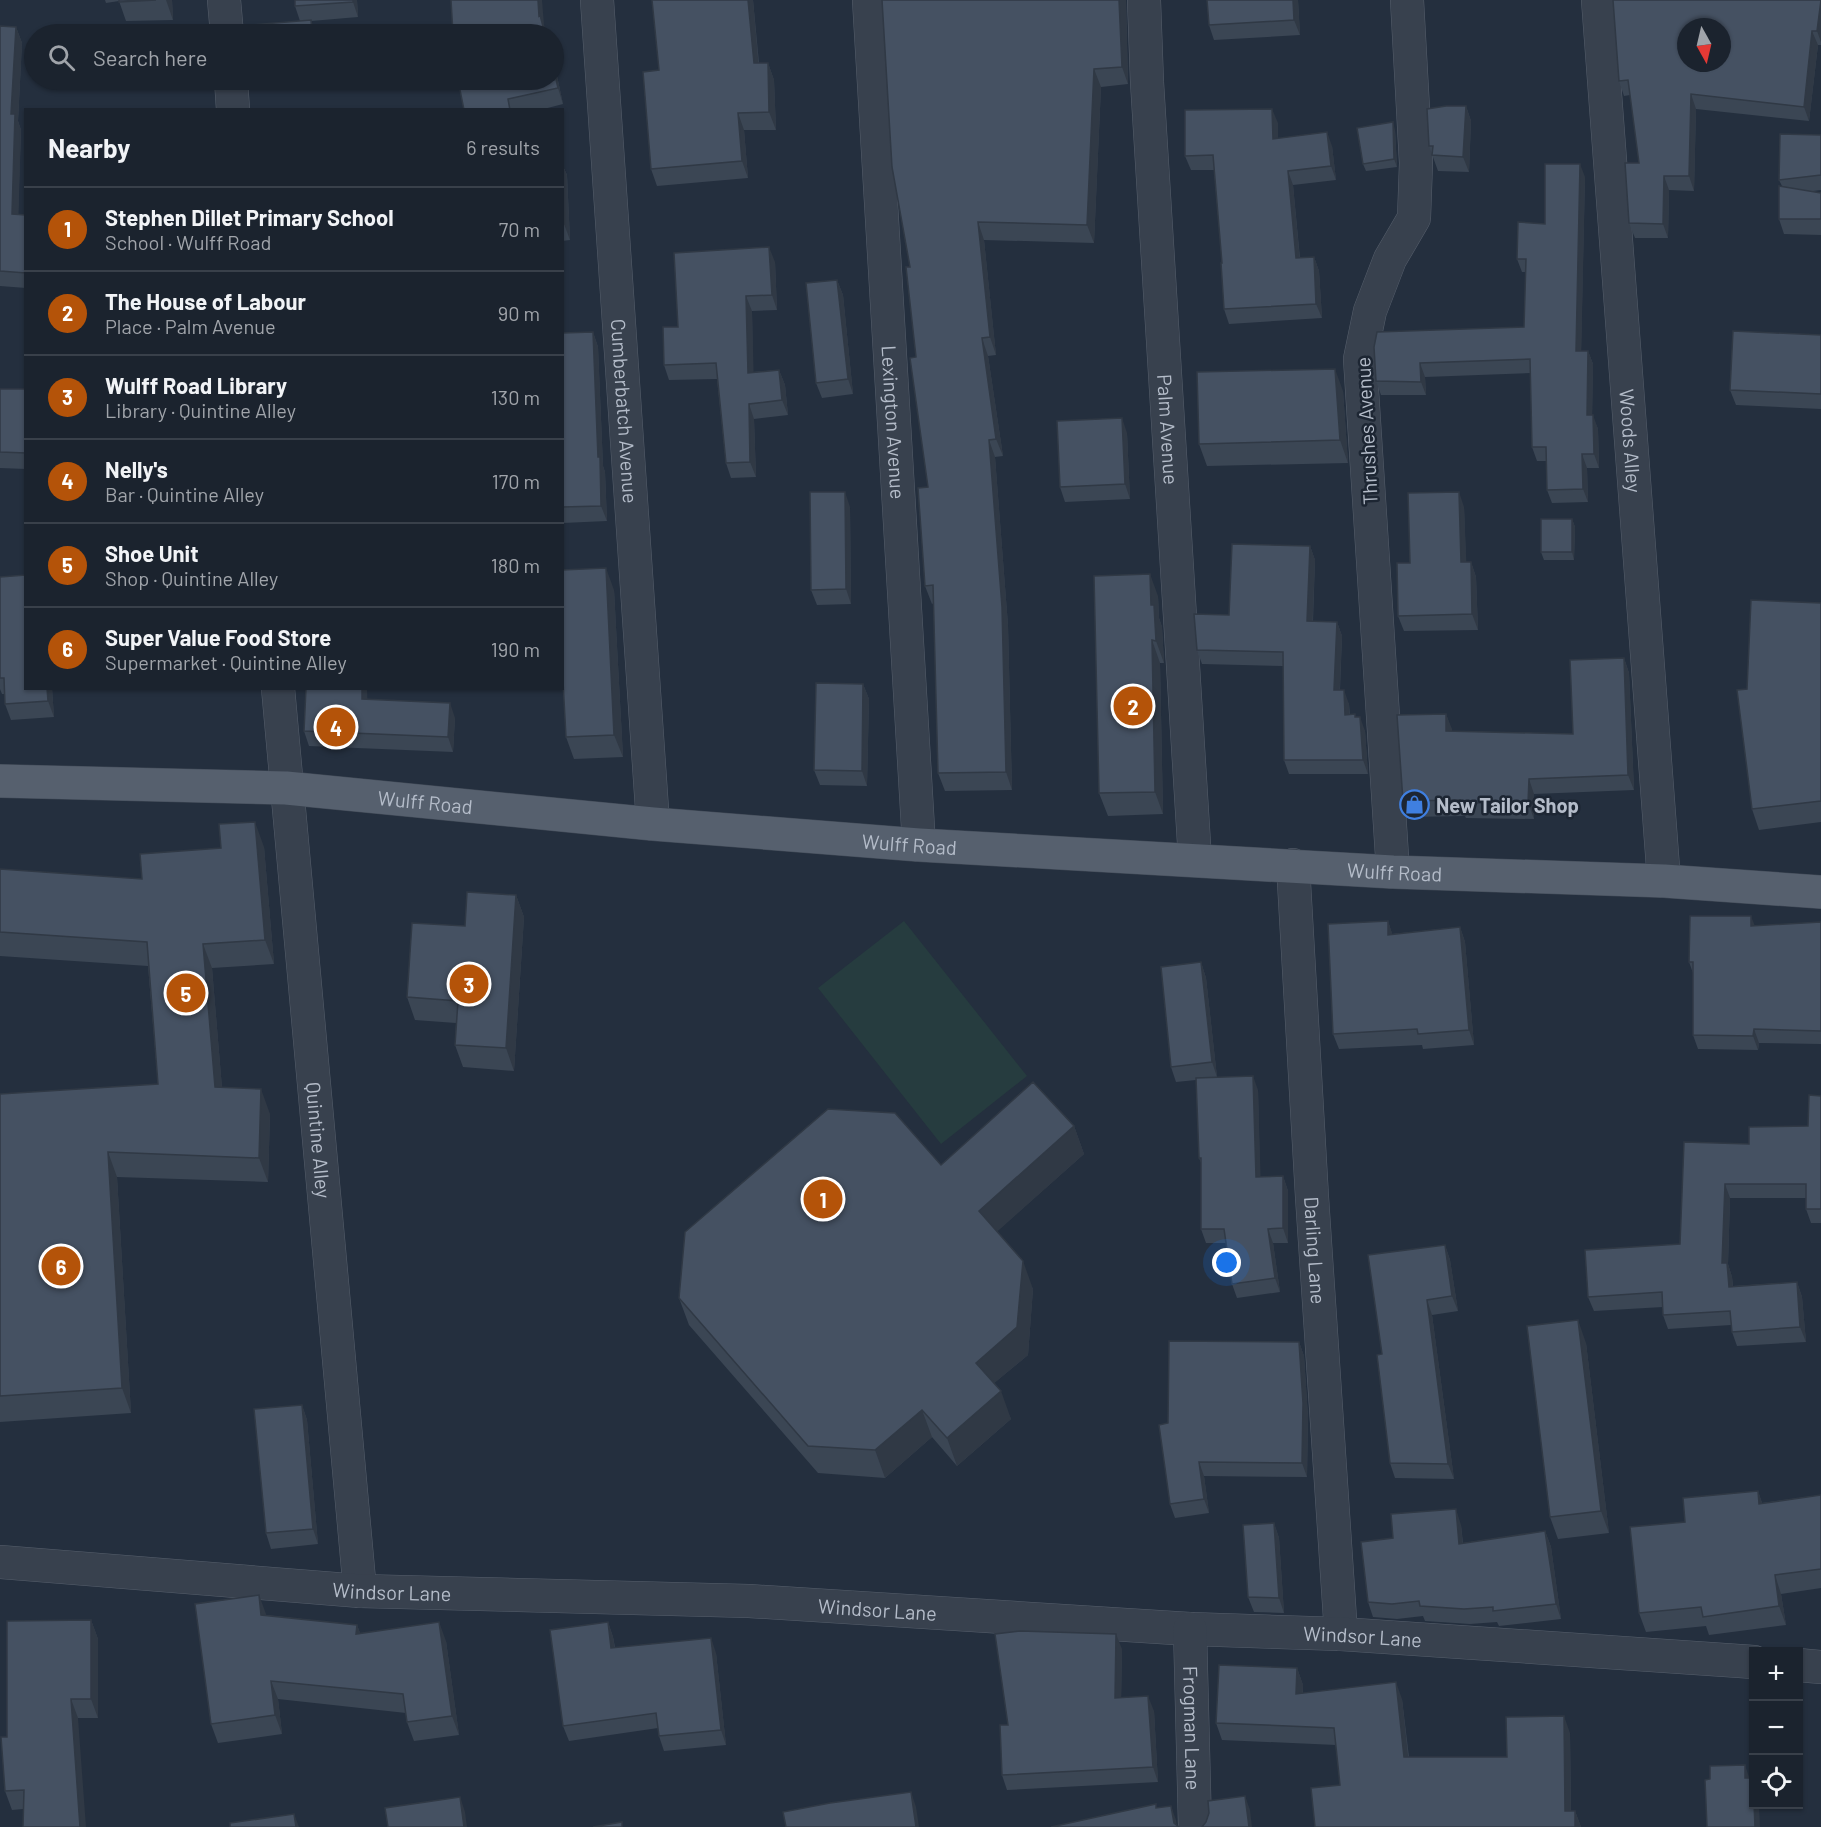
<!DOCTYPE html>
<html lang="en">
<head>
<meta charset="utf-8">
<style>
	body { margin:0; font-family:Barlow,sans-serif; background:#242b36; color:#f1f3f6 }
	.controls { position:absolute; right:18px; bottom:18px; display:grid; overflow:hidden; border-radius:0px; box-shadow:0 2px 4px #0004 }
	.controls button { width:54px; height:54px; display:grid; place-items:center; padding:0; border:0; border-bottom:2px solid #39404a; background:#1b232e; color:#f1f3f6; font:30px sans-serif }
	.compass { position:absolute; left:1677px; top:18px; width:54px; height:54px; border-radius:50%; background:#1b232e; box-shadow:0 2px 4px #0004; rotate:172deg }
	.you { position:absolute; left:1227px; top:1263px; width:21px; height:21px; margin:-15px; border:4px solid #fff; border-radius:50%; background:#1a73e8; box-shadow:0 0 0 9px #1a73e833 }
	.badge { display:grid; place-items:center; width:39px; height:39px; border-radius:50%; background:#b45309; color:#fff; font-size:20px; font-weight:700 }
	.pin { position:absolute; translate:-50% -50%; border:3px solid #fff; box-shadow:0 2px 6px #0006 }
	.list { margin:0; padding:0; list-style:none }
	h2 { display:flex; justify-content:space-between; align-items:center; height:78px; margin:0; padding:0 24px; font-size:26px }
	h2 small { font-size:20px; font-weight:400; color:#a0a4aa }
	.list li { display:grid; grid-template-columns:39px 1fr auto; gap:18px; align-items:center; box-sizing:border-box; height:84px; padding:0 24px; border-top:2px solid #39404a }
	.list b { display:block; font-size:22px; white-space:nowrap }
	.list p { margin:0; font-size:20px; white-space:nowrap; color:#a0a4aa }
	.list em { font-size:20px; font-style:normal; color:#a0a4aa }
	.icon { flex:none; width:33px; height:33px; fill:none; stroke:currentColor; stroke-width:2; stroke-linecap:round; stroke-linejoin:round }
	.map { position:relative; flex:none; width:1821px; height:1827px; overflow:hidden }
	.search { position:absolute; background:#1b232e; box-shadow:0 2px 4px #0004; left:24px; top:24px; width:540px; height:66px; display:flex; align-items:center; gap:15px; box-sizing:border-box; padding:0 21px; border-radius:33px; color:#a0a4aa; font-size:22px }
	.panel { position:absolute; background:#1b232e; box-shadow:0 2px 4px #0004; left:24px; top:108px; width:540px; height:582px; border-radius:0px }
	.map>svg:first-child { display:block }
</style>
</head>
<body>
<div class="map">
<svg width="1821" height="1827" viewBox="0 0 1821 1827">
	<rect width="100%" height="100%" fill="#242f3e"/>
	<!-- garden -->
	<path fill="#263c3f" d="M 904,921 L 1027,1076 L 941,1144 L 818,988 Z"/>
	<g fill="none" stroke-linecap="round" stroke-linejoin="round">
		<defs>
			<g id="minor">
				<path d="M 224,0 L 227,34"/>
				<path id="s1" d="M 597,0 L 653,824"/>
				<path id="s2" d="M 869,0 L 919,845"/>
				<path id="s3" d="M 1144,0 L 1147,82 L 1195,860"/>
				<path id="s4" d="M 1598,0 L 1664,881"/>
				<path d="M 231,80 L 233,110"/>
				<path id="s5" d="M 278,688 L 360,1591"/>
				<path id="s6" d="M 1293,865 L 1312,1197 L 1341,1634"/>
				<path d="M 1393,872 L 1360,359 L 1370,311 L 1390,259 L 1414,218 L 1416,163 L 1407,0"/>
				<path id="s7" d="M 0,1562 L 360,1591 L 749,1601 L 1190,1629 L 1341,1634 L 1754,1662"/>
				<path id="s8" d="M 1190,1629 L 1195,1827"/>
				<path d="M 1798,1665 L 1821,1667"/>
			</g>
			<g id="primary">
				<path id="s9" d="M 0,781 L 286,788 L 653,824 L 919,845 L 1393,872 L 1664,881 L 1821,892"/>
			</g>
		</defs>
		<!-- minor casing -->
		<use href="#minor" stroke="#565f6c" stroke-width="34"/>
		<!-- primary casing -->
		<use href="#primary" stroke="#414a57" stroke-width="34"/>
		<!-- minor -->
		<use href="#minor" stroke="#38414e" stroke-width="33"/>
		<!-- primary -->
		<use href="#primary" stroke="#56606e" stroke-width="33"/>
	</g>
	<!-- wall -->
	<path fill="#3b4654" d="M 105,0 L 172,0 L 173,20 L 126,21 L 119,1 L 106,3 Z
		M 357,0 L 358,17 L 311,21 L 316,34 L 300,21 L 295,6 Z
		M 753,0 L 759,63 L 768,63 L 774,80 L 776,130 L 744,130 L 748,178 L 657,186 L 651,169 L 659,70 Z
		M 1126,0 L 1128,84 L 1101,87 L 1094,243 L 984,240 L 996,355 L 988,356 L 1003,456 L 995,457 L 1008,625 L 1012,790 L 945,791 L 938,773 L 934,603 L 932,604 L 925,586 L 928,487 L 916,357 L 910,267 Z
		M 1207,0 L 1298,0 L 1300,35 L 1214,40 L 1209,25 Z
		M 1821,0 L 1821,45 L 1818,45 L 1809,121 L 1696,109 L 1694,191 L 1669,190 L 1668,238 L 1635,238 L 1629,223 L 1639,163 L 1630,95 L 1624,96 L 1619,81 Z
		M 0,26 L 16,27 L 22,43 L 18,121 L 21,130 L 18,214 L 26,215 L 26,288 L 0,286 Z
		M 554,62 L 563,104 L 540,110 L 464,110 Z
		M 248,80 L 319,80 L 250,85 Z
		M 1466,106 L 1471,121 L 1469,172 L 1438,171 L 1429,146 Z
		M 1278,123 L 1278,139 L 1332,146 L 1336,180 L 1293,185 L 1300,258 L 1314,257 L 1319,271 L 1322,318 L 1229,324 L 1224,309 L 1222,263 L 1214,170 L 1191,170 L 1185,156 Z
		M 1395,130 L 1397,167 L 1366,171 L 1363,164 Z
		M 1821,135 L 1821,190 L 1813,191 L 1821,193 L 1821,235 L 1784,234 L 1779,219 L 1782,186 L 1779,180 Z
		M 562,164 L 567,175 L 570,240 L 562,241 Z
		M 1585,177 L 1581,351 L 1588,351 L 1593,364 L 1592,415 L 1598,429 L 1599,468 L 1587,468 L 1588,502 L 1552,503 L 1547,490 L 1547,461 L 1537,461 L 1532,447 L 1531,373 L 1425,377 L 1426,395 L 1381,395 L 1376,381 L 1374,347 L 1524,327 L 1526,272 L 1522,272 L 1517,259 L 1545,224 Z
		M 775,262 L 777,310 L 752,311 L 753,372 L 779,370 L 785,385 L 788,415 L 754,419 L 756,477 L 731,478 L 726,463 L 717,379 L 669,380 L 664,365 L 678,327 Z
		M 837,280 L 843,295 L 853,394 L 822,398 L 816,383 Z
		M 593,332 L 598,347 L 603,466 L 605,472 L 607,521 L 563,523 L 562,333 Z
		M 1821,335 L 1821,409 L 1736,405 L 1730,390 Z
		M 0,389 L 26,389 L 26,469 L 0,468 Z
		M 1343,391 L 1348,463 L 1207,466 L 1199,444 Z
		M 1127,433 L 1130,499 L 1065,502 L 1060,487 Z
		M 850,507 L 851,604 L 817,605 L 811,590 Z
		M 1464,507 L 1466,562 L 1471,562 L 1476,577 L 1478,630 L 1404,631 L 1398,616 L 1410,563 Z
		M 1572,519 L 1575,527 L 1574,560 L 1544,560 L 1541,552 Z
		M 1310,546 L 1315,560 L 1313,621 L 1337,622 L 1342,636 L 1340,690 L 1349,704 L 1350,715 L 1356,717 L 1365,731 L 1368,774 L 1289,774 L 1284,760 L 1283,666 L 1202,664 L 1197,650 L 1229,615 Z
		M 0,577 L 26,688 L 52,688 L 54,717 L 11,720 L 5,704 L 5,694 L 2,694 L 0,689 Z
		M 614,590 L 623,757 L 574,759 L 566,737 Z
		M 1158,596 L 1159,618 L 1162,627 L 1164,663 L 1160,663 L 1163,814 L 1108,816 L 1099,793 Z
		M 1821,603 L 1821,822 L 1759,830 L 1752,809 L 1747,689 Z
		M 1624,658 L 1629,673 L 1634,790 L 1534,794 L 1534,819 L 1466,818 L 1465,816 L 1408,817 L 1403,801 L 1446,714 L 1452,731 L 1573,734 Z
		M 863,684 L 869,699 L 867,786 L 820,785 L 814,770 Z
		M 306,688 L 367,688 L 367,700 L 455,718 L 453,752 L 309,746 L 304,731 Z
		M 264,847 L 274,964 L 212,968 L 222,1088 L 270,1114 L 268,1182 L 117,1177 L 131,1413 L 0,1422 L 0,1094 L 158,1084 L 148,966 L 0,956 L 0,869 L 142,879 Z
		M 516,895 L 524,917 L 514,1071 L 463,1067 L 455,1045 L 456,1023 L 415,1020 L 407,997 L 465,926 Z
		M 1388,921 L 1392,934 L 1460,927 L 1465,942 L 1474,1045 L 1423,1049 L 1422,1045 L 1339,1049 L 1333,1034 Z
		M 1821,922 L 1821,1044 L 1759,1043 L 1758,1050 L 1698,1049 L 1693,1035 L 1693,973 L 1689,962 L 1754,926 Z
		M 1201,962 L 1206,978 L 1217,1077 L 1258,1090 L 1260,1177 L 1283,1176 L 1288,1191 L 1288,1243 L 1273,1243 L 1280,1292 L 1237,1298 L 1232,1284 L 1226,1243 L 1206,1243 L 1201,1229 L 1201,1163 L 1199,1158 L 1196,1080 L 1176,1082 L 1171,1067 Z
		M 1821,1096 L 1821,1223 L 1811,1223 L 1806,1209 L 1806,1198 L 1730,1198 L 1728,1264 L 1732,1277 L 1733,1286 L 1797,1282 L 1802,1297 L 1806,1342 L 1737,1346 L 1732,1332 L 1731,1325 L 1668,1329 L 1663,1315 L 1663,1307 L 1594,1311 L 1588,1297 L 1680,1244 L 1749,1144 L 1808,1126 Z
		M 1074,1126 L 1084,1154 L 997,1231 L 1033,1289 L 1028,1355 L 994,1383 L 1011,1419 L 957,1466 L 932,1437 L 885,1478 L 818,1473 L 689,1325 L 679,1298 L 941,1165 Z
		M 1445,1245 L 1450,1260 L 1458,1311 L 1432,1315 L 1454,1479 L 1395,1478 L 1390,1463 L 1382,1354 Z
		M 1299,1342 L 1304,1356 L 1308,1417 L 1307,1477 L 1204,1476 L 1209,1513 L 1175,1518 L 1170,1504 L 1168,1423 Z
		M 1586,1343 L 1609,1533 L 1558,1539 L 1550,1517 Z
		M 302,1405 L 307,1420 L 318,1544 L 271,1549 L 266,1533 Z
		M 1758,1491 L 1762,1503 L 1821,1495 L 1821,1588 L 1781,1594 L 1786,1625 L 1709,1635 L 1706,1626 L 1646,1632 L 1639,1613 L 1685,1522 Z
		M 1274,1523 L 1279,1538 L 1284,1613 L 1254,1612 L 1248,1597 Z
		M 1461,1525 L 1463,1543 L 1545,1531 L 1551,1547 L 1561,1619 L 1499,1626 L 1497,1622 L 1470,1624 L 1425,1621 L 1423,1616 L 1397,1619 L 1373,1617 L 1368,1602 L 1393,1538 Z
		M 266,1615 L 357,1625 L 360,1633 L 446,1641 L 459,1735 L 414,1741 L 407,1722 L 406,1713 L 278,1699 L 282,1734 L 218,1743 L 211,1724 Z
		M 91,1620 L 98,1639 L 98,1718 L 78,1718 L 23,1809 L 12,1810 L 5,1791 L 7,1737 Z
		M 608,1622 L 613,1637 L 615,1647 L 716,1653 L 726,1745 L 664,1751 L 659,1736 L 658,1728 L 569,1741 L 563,1726 Z
		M 1122,1649 L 1121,1698 L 1154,1711 L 1158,1782 L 1007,1790 L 1002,1775 Z
		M 1297,1668 L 1303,1685 L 1303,1693 L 1402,1699 L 1409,1757 L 1507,1757 L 1570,1733 L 1571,1811 L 1575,1811 L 1581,1827 L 1315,1827 L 1340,1785 L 1336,1745 L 1222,1740 L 1216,1723 Z"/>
	<!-- shaded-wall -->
	<path fill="#303945" d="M 166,0 L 172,0 L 173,20 Z
		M 353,0 L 357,0 L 358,17 L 353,2 Z
		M 538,0 L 542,0 L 544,25 L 547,34 L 545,34 L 539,16 Z
		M 748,0 L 753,0 L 760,81 L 754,63 Z
		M 1119,0 L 1126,0 L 1128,84 L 1122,67 Z
		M 1293,0 L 1298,0 L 1300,35 L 1294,20 Z
		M 1821,3 L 1821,42 L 1817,31 Z
		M 311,20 L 316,34 L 312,34 Z
		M 16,27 L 22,43 L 18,121 L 21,130 L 18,230 L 12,214 L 11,114 Z
		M 1812,31 L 1818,45 L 1809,121 L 1804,107 Z
		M 554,62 L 563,104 L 558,88 L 554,71 Z
		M 768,63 L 774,80 L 776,130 L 769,112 Z
		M 1094,69 L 1101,87 L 1094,243 L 1087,225 Z
		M 1691,94 L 1696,109 L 1694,191 L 1689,176 Z
		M 1466,106 L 1471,121 L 1469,172 L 1463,157 Z
		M 1272,109 L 1278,123 L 1278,154 L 1273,139 Z
		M 738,113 L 744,130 L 748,178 L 742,161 Z
		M 1393,122 L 1395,130 L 1397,167 L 1394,159 Z
		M 1327,132 L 1332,146 L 1336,180 L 1331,166 Z
		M 562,164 L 567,175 L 570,240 L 564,224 L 562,189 Z
		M 1580,164 L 1585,177 L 1581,364 L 1576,351 Z
		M 1288,171 L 1293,185 L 1301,272 L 1296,258 Z
		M 1664,176 L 1669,190 L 1668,238 L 1663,224 Z
		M 978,222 L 984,240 L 996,355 L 990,337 Z
		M 769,247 L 775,262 L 777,310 L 772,295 Z
		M 1314,257 L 1319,271 L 1322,318 L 1316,304 Z
		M 837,280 L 843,295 L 853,394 L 848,379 Z
		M 746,296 L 752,311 L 754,388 L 748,373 Z
		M 593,332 L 598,347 L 603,466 L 605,472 L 607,521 L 601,506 L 598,457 Z
		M 982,338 L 988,356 L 1003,456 L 996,439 Z
		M 1588,351 L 1593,364 L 1592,429 L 1587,415 Z
		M 1420,363 L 1425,377 L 1426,395 L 1421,382 Z
		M 1335,369 L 1343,391 L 1348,463 L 1340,440 Z
		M 779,370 L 785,385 L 788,415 L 782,400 Z
		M 749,404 L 754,419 L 756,477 L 750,462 Z
		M 1593,415 L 1598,429 L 1599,468 L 1594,454 Z
		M 1122,418 L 1127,433 L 1130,499 L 1125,484 Z
		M 989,440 L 995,457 L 1008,625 L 1012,790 L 1006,772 Z
		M 1582,454 L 1587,468 L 1588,502 L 1583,489 Z
		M 845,492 L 850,507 L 851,604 L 846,589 Z
		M 1459,492 L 1464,507 L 1467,577 L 1461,562 Z
		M 1572,519 L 1575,527 L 1574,560 L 1572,552 Z
		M 1310,546 L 1315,560 L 1312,635 L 1307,621 Z
		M 1471,562 L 1476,577 L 1478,630 L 1472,614 Z
		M 606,568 L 614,590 L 623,757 L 614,735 Z
		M 1150,574 L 1158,596 L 1159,618 L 1162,627 L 1164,663 L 1156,641 L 1151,605 Z
		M 1337,622 L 1342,636 L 1339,705 L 1334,690 Z
		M 1152,640 L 1160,663 L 1163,814 L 1155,792 Z
		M 1624,658 L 1629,673 L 1634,790 L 1628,775 Z
		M 863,684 L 869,699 L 867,786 L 862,771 Z
		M 47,688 L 52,688 L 54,717 L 48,701 Z
		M 362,688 L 367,688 L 368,714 L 362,699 Z
		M 1344,690 L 1349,704 L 1350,729 L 1345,715 Z
		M 450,703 L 455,718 L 453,752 L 448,737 Z
		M 1446,714 L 1452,729 L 1452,746 L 1446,731 Z
		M 1360,717 L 1365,731 L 1368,774 L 1363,760 Z
		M 1529,779 L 1534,794 L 1534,819 L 1528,803 Z
		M 255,822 L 264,847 L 274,964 L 265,940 Z
		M 516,895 L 524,917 L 514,1071 L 506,1048 Z
		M 1751,916 L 1756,929 L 1751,926 Z
		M 1388,921 L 1393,936 L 1388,935 Z
		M 1460,927 L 1465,942 L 1474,1045 L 1469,1030 Z
		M 203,944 L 212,968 L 224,1112 L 215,1087 Z
		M 1201,962 L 1206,978 L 1217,1077 L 1212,1062 Z
		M 1754,1029 L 1759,1043 L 1758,1050 L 1753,1036 Z
		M 1253,1076 L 1258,1090 L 1261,1191 L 1256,1177 Z
		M 261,1089 L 270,1114 L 268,1182 L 259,1158 Z
		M 1074,1126 L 1084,1154 L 990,1238 L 979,1211 Z
		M 108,1152 L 117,1177 L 131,1413 L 122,1388 Z
		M 1283,1176 L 1288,1191 L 1288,1243 L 1283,1228 Z
		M 1725,1184 L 1730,1198 L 1728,1264 L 1732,1277 L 1734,1301 L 1722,1263 Z
		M 1268,1229 L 1273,1243 L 1280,1292 L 1275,1278 Z
		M 1445,1245 L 1450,1260 L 1458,1311 L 1452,1296 Z
		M 1023,1261 L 1033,1289 L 1028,1355 L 986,1390 L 976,1363 Z
		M 1797,1282 L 1802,1297 L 1806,1342 L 1800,1327 Z
		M 1427,1300 L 1432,1315 L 1454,1479 L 1448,1464 Z
		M 1578,1320 L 1586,1343 L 1609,1533 L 1601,1511 Z
		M 1299,1342 L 1304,1356 L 1308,1417 L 1307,1477 L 1302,1463 Z
		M 1001,1391 L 1011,1419 L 957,1466 L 947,1438 Z
		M 302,1405 L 307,1420 L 318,1544 L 313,1529 Z
		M 922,1410 L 932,1437 L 885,1478 L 875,1450 Z
		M 1199,1462 L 1204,1476 L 1209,1513 L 1204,1499 Z
		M 1758,1491 L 1764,1509 L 1759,1504 Z
		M 1456,1509 L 1461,1525 L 1464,1559 L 1459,1544 Z
		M 1274,1523 L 1279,1538 L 1284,1613 L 1279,1598 Z
		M 1545,1531 L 1551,1547 L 1561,1619 L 1556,1604 Z
		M 1775,1575 L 1781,1594 L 1786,1625 L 1779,1606 Z
		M 259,1595 L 266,1614 L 268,1634 L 261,1615 Z
		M 91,1620 L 98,1639 L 98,1718 L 91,1699 Z
		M 439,1622 L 446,1641 L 459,1735 L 452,1716 Z
		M 608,1622 L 613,1637 L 617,1663 L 611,1648 Z
		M 357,1625 L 364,1644 L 356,1634 Z
		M 1116,1634 L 1122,1649 L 1121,1713 L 1115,1698 Z
		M 711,1638 L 716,1653 L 726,1745 L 721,1730 Z
		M 1297,1668 L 1303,1685 L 1302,1710 L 1296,1694 Z
		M 271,1681 L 278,1699 L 282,1734 L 275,1715 Z
		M 1396,1682 L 1402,1699 L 1410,1774 L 1404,1757 Z
		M 1148,1696 L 1154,1711 L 1158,1782 L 1153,1767 Z
		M 71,1699 L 78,1718 L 86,1827 L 80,1827 Z
		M 1564,1716 L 1570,1733 L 1571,1827 L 1565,1811 Z
		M 1745,1765 L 1750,1780 L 1745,1778 Z
		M 911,1792 L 916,1807 L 919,1827 L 916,1827 Z
		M 1245,1796 L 1250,1810 L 1252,1827 L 1249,1827 Z
		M 460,1797 L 465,1812 L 467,1827 L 464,1827 Z
		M 1754,1804 L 1759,1804 L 1760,1827 L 1755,1827 Z
		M 1171,1806 L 1176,1820 L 1177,1827 L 1174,1823 Z
		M 1575,1811 L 1581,1827 L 1575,1827 Z
		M 294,1814 L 299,1827 L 296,1827 Z"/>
	<!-- building -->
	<path fill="#455162" stroke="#303945" stroke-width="1.5" fill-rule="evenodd" d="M 119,0 L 156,0 L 119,2 Z
		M 295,0 L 353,0 L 353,2 L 295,6 Z
		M 451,0 L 538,0 L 539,16 L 540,15 L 545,34 L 453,34 Z
		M 652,0 L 748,0 L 754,63 L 768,63 L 769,112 L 738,113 L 742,161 L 651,169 L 643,72 L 659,70 Z
		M 882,0 L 1119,0 L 1122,67 L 1094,69 L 1087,225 L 978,222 L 990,337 L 982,338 L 996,439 L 989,440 L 1002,607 L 1006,772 L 938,773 L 933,585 L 925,586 L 918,488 L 928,487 L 910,358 L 916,357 L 906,267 L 910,267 L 892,167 Z
		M 1207,0 L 1293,0 L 1294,20 L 1209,25 Z
		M 1613,0 L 1821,0 L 1817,31 L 1812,31 L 1804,107 L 1691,94 L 1689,176 L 1664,176 L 1663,224 L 1629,223 L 1625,163 L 1639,163 L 1628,80 L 1619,81 ZM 1686,27 L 1722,27 L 1722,63 L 1686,63 Z
		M 311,20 L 312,34 L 237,34 L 236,29 L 239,26 Z
		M 0,26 L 16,27 L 11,114 L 15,114 L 12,214 L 26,215 L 26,273 L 0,271 Z
		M 554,71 L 558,88 L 508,99 L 510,110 L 464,110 L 458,80 L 554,80 Z
		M 1446,106 L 1466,106 L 1463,157 L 1432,155 L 1433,146 L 1429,146 L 1427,109 Z
		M 1272,109 L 1273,139 L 1327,132 L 1331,166 L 1288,171 L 1296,258 L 1314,257 L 1316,304 L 1224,309 L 1221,263 L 1222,263 L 1213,155 L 1185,156 L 1185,110 Z
		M 1393,122 L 1394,159 L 1363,164 L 1357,128 Z
		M 1780,134 L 1821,135 L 1821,175 L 1779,180 Z
		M 1545,164 L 1580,164 L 1576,351 L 1588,351 L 1587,415 L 1593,415 L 1594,454 L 1582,454 L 1583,489 L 1547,490 L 1546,447 L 1532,447 L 1530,359 L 1420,363 L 1421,382 L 1376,381 L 1374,347 L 1377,332 L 1524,327 L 1526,259 L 1517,259 L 1518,222 L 1545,224 Z
		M 1779,186 L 1821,193 L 1821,219 L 1779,219 Z
		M 562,189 L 564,224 L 562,225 Z
		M 769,247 L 772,295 L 746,296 L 748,373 L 779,370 L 782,400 L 749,404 L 750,462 L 726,463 L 716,363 L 664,365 L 663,327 L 678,327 L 674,253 Z
		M 837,280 L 848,379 L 816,383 L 806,283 Z
		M 1733,331 L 1821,335 L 1821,394 L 1730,390 Z
		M 593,332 L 598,457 L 600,457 L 601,506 L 562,507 L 562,333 Z
		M 1335,369 L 1340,440 L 1199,444 L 1197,372 Z
		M 0,389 L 26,389 L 26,453 L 0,452 Z
		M 1122,418 L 1125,484 L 1060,487 L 1057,421 Z
		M 810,492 L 845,492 L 846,589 L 811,590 Z
		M 1459,492 L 1461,562 L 1471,562 L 1472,614 L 1398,616 L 1397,563 L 1410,563 L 1408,493 Z
		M 1541,519 L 1572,519 L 1572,552 L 1541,552 Z
		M 1232,544 L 1310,546 L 1307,621 L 1337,622 L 1334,690 L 1344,690 L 1345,715 L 1355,714 L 1355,717 L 1360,717 L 1363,760 L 1284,760 L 1283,652 L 1197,650 L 1194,614 L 1229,615 Z
		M 606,568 L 614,735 L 566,737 L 562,663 L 562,570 Z
		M 1150,574 L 1151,605 L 1154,605 L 1156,641 L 1152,640 L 1155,792 L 1099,793 L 1094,576 Z
		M 26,575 L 26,688 L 47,688 L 48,701 L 5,704 L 4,678 L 0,678 L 0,577 Z
		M 1751,600 L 1821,603 L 1821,801 L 1752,809 L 1737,690 L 1747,689 Z
		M 1624,658 L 1628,775 L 1529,779 L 1528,803 L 1460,803 L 1460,800 L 1403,801 L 1397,715 L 1446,714 L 1446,731 L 1573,734 L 1570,660 Z
		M 816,683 L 863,684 L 862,771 L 814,770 Z
		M 306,688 L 362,688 L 362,699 L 450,703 L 448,737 L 304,731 Z
		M 255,822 L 265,940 L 203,944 L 215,1087 L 261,1089 L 259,1158 L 108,1152 L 122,1388 L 0,1396 L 0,1094 L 158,1084 L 147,942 L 0,932 L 0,869 L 142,879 L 140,854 L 221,848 L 219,824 Z
		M 467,892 L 516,895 L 506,1048 L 455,1045 L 458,1001 L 407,997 L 412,923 L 465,926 Z
		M 1690,916 L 1751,916 L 1751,926 L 1821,922 L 1821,1031 L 1754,1029 L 1753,1036 L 1693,1035 L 1693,962 L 1689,962 Z
		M 1388,921 L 1388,935 L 1460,927 L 1469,1030 L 1418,1034 L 1417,1029 L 1333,1034 L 1328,924 Z
		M 1201,962 L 1212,1062 L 1171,1067 L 1161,967 Z
		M 1253,1076 L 1256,1177 L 1283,1176 L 1283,1228 L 1268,1229 L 1275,1278 L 1232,1284 L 1224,1229 L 1201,1229 L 1201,1158 L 1199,1158 L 1196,1078 Z
		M 1033,1082 L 1074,1126 L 979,1211 L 1023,1261 L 1017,1327 L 976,1363 L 1001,1391 L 947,1438 L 922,1410 L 875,1450 L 808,1446 L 679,1298 L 685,1232 L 828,1109 L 895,1113 L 941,1165 Z
		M 1809,1095 L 1821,1096 L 1821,1209 L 1806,1209 L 1806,1184 L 1725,1184 L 1722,1263 L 1727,1263 L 1729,1287 L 1797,1282 L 1800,1327 L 1732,1332 L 1730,1311 L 1663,1315 L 1662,1292 L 1588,1297 L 1585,1250 L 1680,1244 L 1684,1142 L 1749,1144 L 1749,1127 L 1808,1126 Z
		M 1445,1245 L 1452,1296 L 1427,1300 L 1448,1464 L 1390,1463 L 1377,1355 L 1382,1354 L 1368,1255 Z
		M 1578,1320 L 1601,1511 L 1550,1517 L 1527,1326 Z
		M 1169,1341 L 1299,1342 L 1303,1403 L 1302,1463 L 1199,1462 L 1204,1499 L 1170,1504 L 1159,1425 L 1168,1423 Z
		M 302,1405 L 313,1529 L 266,1533 L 254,1409 Z
		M 1758,1491 L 1759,1504 L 1821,1495 L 1821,1569 L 1775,1575 L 1779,1606 L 1703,1617 L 1701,1607 L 1639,1613 L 1630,1527 L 1685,1522 L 1683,1498 Z
		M 1456,1509 L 1459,1544 L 1545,1531 L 1556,1604 L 1493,1611 L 1493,1607 L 1464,1609 L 1420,1606 L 1419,1601 L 1392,1604 L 1368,1602 L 1361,1542 L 1393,1538 L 1391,1514 Z
		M 1274,1523 L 1279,1598 L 1248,1597 L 1243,1525 Z
		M 259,1595 L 261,1615 L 357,1625 L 356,1634 L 439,1622 L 452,1716 L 407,1722 L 403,1694 L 271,1681 L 275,1715 L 211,1724 L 195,1604 Z
		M 91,1620 L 91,1699 L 71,1699 L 80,1827 L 23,1827 L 24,1790 L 5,1791 L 1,1737 L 7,1737 L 7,1621 Z
		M 608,1622 L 611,1648 L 711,1638 L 721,1730 L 659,1736 L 656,1713 L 563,1726 L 550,1630 Z
		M 1020,1631 L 1116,1634 L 1115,1698 L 1148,1696 L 1153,1767 L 1002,1775 L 1000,1725 L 1008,1725 L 995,1634 Z
		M 1219,1665 L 1297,1668 L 1296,1694 L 1396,1682 L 1404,1757 L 1507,1757 L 1506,1717 L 1564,1716 L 1565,1811 L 1575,1811 L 1575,1827 L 1315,1827 L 1311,1788 L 1340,1785 L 1334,1728 L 1216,1723 Z
		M 1745,1765 L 1745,1778 L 1753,1778 L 1755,1827 L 1707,1827 L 1705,1780 L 1710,1779 L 1710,1766 Z
		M 911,1792 L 916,1827 L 786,1827 L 783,1812 L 830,1803 Z
		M 1245,1796 L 1249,1827 L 1202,1827 L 1206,1822 L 1209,1813 L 1208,1801 Z
		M 460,1797 L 464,1827 L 388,1827 L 385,1808 Z
		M 1156,1804 L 1156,1808 L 1171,1806 L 1174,1823 L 1179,1827 L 1051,1827 Z
		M 294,1814 L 296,1827 L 230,1827 L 230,1823 Z
		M 622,1822 L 622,1827 L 593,1827 Z"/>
	<!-- icons -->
	<defs>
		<symbol id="shop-ring" viewBox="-11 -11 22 22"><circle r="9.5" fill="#1d2633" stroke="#3f7fe0" stroke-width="1.5"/><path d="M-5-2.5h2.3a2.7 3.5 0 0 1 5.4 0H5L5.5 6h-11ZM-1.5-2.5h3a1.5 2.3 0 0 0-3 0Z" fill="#3f7fe0"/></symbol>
	</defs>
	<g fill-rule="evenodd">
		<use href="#shop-ring" x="1398" y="788" width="33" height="33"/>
	</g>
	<g text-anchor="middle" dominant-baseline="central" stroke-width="5" stroke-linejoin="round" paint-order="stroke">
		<!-- street labels -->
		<g font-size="20" fill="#b4bcc9" stroke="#1d2633">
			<text stroke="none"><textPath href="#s1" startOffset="412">Cumberbatch Avenue</textPath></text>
			<text stroke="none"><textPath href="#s2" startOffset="423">Lexington Avenue</textPath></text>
			<text stroke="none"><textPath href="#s3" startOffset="430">Palm Avenue</textPath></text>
			<text transform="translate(1366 431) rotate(-93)">Thrushes Avenue</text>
			<text stroke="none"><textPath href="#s4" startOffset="442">Woods Alley</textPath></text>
			<text stroke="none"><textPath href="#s9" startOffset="426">Wulff Road</textPath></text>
			<text stroke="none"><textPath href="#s9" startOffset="912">Wulff Road</textPath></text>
			<text stroke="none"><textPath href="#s9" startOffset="1398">Wulff Road</textPath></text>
			<text stroke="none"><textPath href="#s5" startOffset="454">Quintine Alley</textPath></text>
			<text stroke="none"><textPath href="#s6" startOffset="386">Darling Lane</textPath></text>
			<text stroke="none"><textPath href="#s7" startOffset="393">Windsor Lane</textPath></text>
			<text stroke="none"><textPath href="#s7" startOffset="879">Windsor Lane</textPath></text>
			<text stroke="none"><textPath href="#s7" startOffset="1365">Windsor Lane</textPath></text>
			<text stroke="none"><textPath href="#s8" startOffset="99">Frogman Lane</textPath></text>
		</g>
		<!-- poi labels -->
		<g font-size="20" font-weight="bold" fill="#b4bcc9" stroke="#1d2633" text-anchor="start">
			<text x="1436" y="805">New Tailor Shop</text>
		</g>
	</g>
</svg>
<div class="controls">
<button>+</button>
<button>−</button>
<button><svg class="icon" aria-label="locate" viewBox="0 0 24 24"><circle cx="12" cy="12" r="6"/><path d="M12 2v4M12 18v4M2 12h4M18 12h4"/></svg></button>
</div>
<svg class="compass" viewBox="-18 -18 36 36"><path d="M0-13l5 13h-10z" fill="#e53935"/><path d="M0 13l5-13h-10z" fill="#a0a4aa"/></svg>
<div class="you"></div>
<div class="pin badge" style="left:823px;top:1199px">1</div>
<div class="pin badge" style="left:1133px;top:706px">2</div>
<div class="pin badge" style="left:469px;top:984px">3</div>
<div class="pin badge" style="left:336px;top:727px">4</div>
<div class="pin badge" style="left:186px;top:993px">5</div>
<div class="pin badge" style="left:61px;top:1266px">6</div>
<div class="search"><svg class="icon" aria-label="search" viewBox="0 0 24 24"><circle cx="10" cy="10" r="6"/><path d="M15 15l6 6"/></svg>Search here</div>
<section class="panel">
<h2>Nearby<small>6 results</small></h2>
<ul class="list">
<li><span class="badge">1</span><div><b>Stephen Dillet Primary School</b><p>School · Wulff Road</p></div><em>70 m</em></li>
<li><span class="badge">2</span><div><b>The House of Labour</b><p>Place · Palm Avenue</p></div><em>90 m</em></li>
<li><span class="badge">3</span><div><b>Wulff Road Library</b><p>Library · Quintine Alley</p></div><em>130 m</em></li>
<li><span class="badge">4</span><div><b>Nelly's</b><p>Bar · Quintine Alley</p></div><em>170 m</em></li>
<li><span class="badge">5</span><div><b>Shoe Unit</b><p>Shop · Quintine Alley</p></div><em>180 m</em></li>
<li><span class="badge">6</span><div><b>Super Value Food Store</b><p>Supermarket · Quintine Alley</p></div><em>190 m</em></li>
</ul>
</section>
</div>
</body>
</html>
